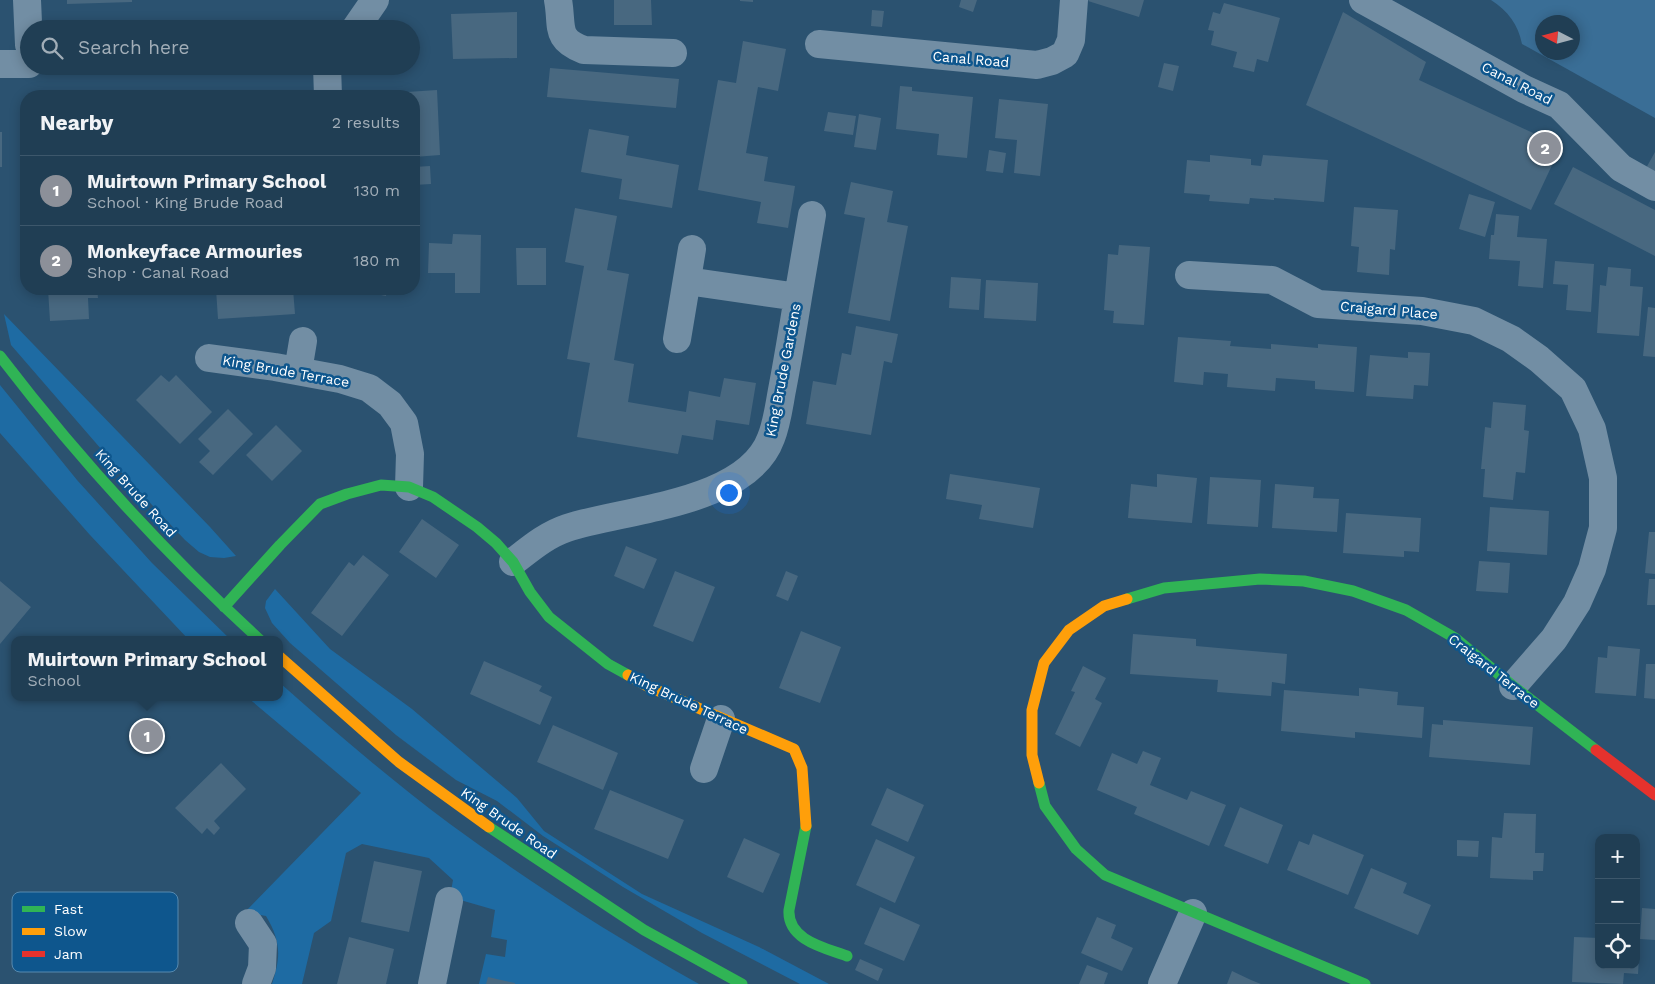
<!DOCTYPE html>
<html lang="en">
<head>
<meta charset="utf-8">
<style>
	body { margin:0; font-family:"Work Sans",sans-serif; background:#28455a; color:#f1f3f6 }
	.controls { position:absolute; right:15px; bottom:15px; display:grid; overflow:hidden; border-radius:10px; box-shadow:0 2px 12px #0003 }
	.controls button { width:45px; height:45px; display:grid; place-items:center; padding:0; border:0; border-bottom:1px solid #3d576b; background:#203e54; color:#f1f3f6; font:25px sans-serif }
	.compass { position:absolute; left:1535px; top:15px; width:45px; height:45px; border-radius:50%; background:#203e54; box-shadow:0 2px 12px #0003; rotate:276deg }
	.you { position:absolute; left:728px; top:492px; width:18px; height:18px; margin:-12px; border:4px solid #fff; border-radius:50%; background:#1a73e8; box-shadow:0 0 0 8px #1a73e833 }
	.badge { display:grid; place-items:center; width:32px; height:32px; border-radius:50%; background:#8c9099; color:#fff; font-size:16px; font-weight:700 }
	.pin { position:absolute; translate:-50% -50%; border:2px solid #fff; box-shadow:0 1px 5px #0006 }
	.popup { position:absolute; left:11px; top:636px; width:272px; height:65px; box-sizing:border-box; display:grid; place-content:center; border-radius:10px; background:#203e54; filter:drop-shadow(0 1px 4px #0005); font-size:16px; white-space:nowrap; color:#a2aeb8 }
	.popup b { font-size:19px; color:#f1f3f6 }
	.popup::after { content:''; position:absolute; left:50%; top:100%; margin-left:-10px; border:10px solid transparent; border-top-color:#203e54 }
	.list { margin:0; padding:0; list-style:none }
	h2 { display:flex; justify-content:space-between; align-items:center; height:65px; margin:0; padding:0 20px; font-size:21px }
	h2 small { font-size:16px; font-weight:400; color:#a2aeb8 }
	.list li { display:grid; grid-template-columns:32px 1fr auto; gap:15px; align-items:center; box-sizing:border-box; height:70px; padding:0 20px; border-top:1px solid #3d576b }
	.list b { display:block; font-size:19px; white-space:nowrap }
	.list p { margin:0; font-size:16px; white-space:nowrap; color:#a2aeb8 }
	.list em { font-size:16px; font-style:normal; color:#a2aeb8 }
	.icon { flex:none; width:28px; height:28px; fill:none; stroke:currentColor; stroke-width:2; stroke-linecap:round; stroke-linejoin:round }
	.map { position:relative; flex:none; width:1655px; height:984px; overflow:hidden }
	.search { position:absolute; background:#203e54; box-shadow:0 2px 12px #0003; left:20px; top:20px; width:400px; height:55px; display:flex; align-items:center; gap:12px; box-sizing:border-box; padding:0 18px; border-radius:28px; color:#a2aeb8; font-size:19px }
	.panel { position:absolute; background:#203e54; box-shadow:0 2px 12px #0003; left:20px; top:90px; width:400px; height:205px; border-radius:20px }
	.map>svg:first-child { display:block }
</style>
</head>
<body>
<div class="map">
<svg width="1655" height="984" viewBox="0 0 1655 984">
	<rect width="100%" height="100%" fill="#2b5270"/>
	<!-- green -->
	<path fill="#1e6ba3" d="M 4,314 L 210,527 L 236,556 L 224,558 L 210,557 L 199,552 L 185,540 L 121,472 L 11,345 Z
		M 0,385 L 77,480 L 152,563 L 231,640 L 189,640 L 90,535 L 0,433 Z
		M 275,589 L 330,649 L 412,709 L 517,798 L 544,831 L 642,894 L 759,947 L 829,984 L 800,984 L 702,933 L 623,887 L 543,836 L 497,801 L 456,780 L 396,735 L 290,643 L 272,623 L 265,608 L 266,601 Z
		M 280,683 C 335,732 391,780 450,824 C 529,882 613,936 699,984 L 479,984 L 486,954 L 505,957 L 507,940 L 491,937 L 495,910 L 450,897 L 453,880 L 429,858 L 362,844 L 346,853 L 331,921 L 314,933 L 302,984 L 272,984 C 281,957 281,941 266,916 L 245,912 L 361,793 L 247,697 L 280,697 Z"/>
	<!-- water -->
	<path fill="#3a6e96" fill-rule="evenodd" d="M 1491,0 L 1655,0 L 1655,118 L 1522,44 C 1518,24 1508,11 1491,0 ZM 1542,22 L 1572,22 L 1572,52 L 1542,52 Z"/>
	<!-- building -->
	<path fill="#486880" d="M 67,0 L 132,0 L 132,2 L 67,4 Z
		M 614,0 L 651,0 L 652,25 L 614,25 Z
		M 740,0 L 753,0 L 753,2 L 740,1 Z
		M 961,0 L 977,0 L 973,12 L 959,7 Z
		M 1089,0 L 1144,0 L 1139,17 L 1088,1 Z
		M 1224,3 L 1280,18 L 1268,62 L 1257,59 L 1254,72 L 1233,67 L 1237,52 L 1211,45 L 1214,31 L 1208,30 L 1213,12 L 1220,14 Z
		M 872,10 L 884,11 L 882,27 L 871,26 Z
		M 517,12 L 517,58 L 453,59 L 451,14 Z
		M 1343,12 L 1426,62 L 1419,80 L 1561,146 L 1531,210 L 1306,105 Z
		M 743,41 L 786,49 L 778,91 L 758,87 L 746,153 L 768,157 L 764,181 L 795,186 L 788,228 L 757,223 L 761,202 L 698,190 L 718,80 L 736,83 Z
		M 1164,63 L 1179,66 L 1173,91 L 1158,87 Z
		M 550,68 L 679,79 L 676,108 L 547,97 Z
		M 900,86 L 912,87 L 912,91 L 973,97 L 967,158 L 937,155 L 939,134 L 896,129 Z
		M 437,90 L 440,155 L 414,157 L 414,96 L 392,96 L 392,93 Z
		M 999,99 L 1048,104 L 1040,176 L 1014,173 L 1017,140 L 995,138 Z
		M 828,112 L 856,116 L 853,135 L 824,131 Z
		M 859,114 L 881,118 L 876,150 L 854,147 Z
		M 21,119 L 26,119 L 26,164 L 22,164 Z
		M 589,129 L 629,136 L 626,155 L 679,165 L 672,208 L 619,199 L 622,179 L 581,172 Z
		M 0,132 L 2,132 L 2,167 L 0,167 Z
		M 989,150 L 1006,153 L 1003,173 L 986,171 Z
		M 1655,152 L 1655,176 L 1645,170 Z
		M 1210,155 L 1251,159 L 1251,165 L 1261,166 L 1263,155 L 1328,160 L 1324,202 L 1274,198 L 1274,200 L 1250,198 L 1249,204 L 1209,201 L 1210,195 L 1184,193 L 1187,160 L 1210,162 Z
		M 430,166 L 431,184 L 414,185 L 414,167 Z
		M 1573,167 L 1655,210 L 1655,256 L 1554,204 Z
		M 851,182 L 893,191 L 887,222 L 908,226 L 890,321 L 848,313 L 865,218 L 844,214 Z
		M 1469,194 L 1495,202 L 1485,237 L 1459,229 Z
		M 1354,207 L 1398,210 L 1395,250 L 1390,249 L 1389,275 L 1357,272 L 1359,247 L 1351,246 Z
		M 575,208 L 617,216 L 607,270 L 629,274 L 614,360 L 634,364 L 628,402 L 686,412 L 689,391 L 720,397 L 724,378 L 756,383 L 749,425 L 716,420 L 713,440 L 682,435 L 678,454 L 577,437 L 590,363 L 567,359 L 584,266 L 565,262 Z
		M 1496,214 L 1519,216 L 1517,237 L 1547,239 L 1543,288 L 1518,286 L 1520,261 L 1489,259 L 1491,235 L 1494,235 Z
		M 453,234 L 481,235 L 480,293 L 455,293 L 455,273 L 428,273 L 429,243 L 452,244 Z
		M 1119,245 L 1150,247 L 1144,325 L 1113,323 L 1114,311 L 1104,310 L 1108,254 L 1118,255 Z
		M 516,248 L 546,248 L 546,285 L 517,285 Z
		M 1555,261 L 1594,264 L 1591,312 L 1566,310 L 1568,285 L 1553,284 Z
		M 1608,267 L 1631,269 L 1630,286 L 1643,287 L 1639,336 L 1597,333 L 1600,285 L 1606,286 Z
		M 951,277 L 981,279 L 979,310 L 949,308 Z
		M 986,280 L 1038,283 L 1036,321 L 984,318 Z
		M 48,289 L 97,289 L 98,298 L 88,298 L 89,319 L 50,321 Z
		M 165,289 L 195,289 L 195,291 L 165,293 Z
		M 216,289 L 293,289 L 295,314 L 218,319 Z
		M 371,289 L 387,289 L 386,296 L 371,293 Z
		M 1648,307 L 1655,308 L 1655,357 L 1643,356 Z
		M 856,326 L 898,334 L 892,363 L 884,361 L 871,435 L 806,424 L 813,381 L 836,385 L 842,353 L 851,355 Z
		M 1178,337 L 1231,341 L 1230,346 L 1271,349 L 1271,344 L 1318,348 L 1318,344 L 1357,347 L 1354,392 L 1315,389 L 1315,381 L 1276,378 L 1275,391 L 1227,387 L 1228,374 L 1204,372 L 1203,385 L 1174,382 Z
		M 1408,352 L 1430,353 L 1428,386 L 1414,385 L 1413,399 L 1366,396 L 1370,355 L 1408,358 Z
		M 161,375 L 169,382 L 176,375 L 212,412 L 180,444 L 136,400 Z
		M 1493,402 L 1526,405 L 1524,430 L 1529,431 L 1525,473 L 1516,472 L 1513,500 L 1483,497 L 1485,469 L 1481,469 L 1485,427 L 1491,428 Z
		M 228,409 L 253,434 L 213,475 L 199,462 L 210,451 L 198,439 Z
		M 276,425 L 302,451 L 272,481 L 246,455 Z
		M 950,474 L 1040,488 L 1033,528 L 979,519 L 982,505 L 946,499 Z
		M 1157,474 L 1197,478 L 1192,523 L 1128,518 L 1131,484 L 1157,487 Z
		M 1210,477 L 1261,480 L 1258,527 L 1207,524 Z
		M 1275,484 L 1314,487 L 1313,498 L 1339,499 L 1337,532 L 1272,528 Z
		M 1490,507 L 1549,511 L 1547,555 L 1487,551 Z
		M 1346,513 L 1421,518 L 1419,552 L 1404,551 L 1404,557 L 1343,553 Z
		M 422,519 L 459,545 L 436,578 L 399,552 Z
		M 1649,532 L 1655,532 L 1655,574 L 1645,573 Z
		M 626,546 L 657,559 L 644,589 L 614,576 Z
		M 363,555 L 389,575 L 342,636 L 311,613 L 349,562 L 354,566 Z
		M 1479,561 L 1510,563 L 1508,593 L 1476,591 Z
		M 675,571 L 715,587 L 693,642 L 653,626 Z
		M 786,571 L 798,576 L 788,601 L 776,596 Z
		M 1649,579 L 1655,579 L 1655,605 L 1647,605 Z
		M 0,581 L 31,607 L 0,644 Z
		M 801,631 L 841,647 L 820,703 L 779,688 Z
		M 1133,634 L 1196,639 L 1196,646 L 1287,654 L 1285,684 L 1272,682 L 1271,696 L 1217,692 L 1218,680 L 1130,674 Z
		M 1608,646 L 1640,649 L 1636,696 L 1595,693 L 1598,657 L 1607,658 Z
		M 484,661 L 542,686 L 539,691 L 552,697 L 540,725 L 470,694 Z
		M 1646,664 L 1655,664 L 1655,699 L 1644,698 Z
		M 1083,666 L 1106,678 L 1095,699 L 1102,703 L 1080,747 L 1055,734 L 1075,692 L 1071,691 Z
		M 1359,688 L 1398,692 L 1397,705 L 1424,707 L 1422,738 L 1355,732 L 1355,738 L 1281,731 L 1284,690 L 1359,696 Z
		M 1443,720 L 1533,727 L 1530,765 L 1429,757 L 1432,724 L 1443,725 Z
		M 553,725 L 618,753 L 603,790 L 537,762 Z
		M 1143,751 L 1161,758 L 1150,785 L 1187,800 L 1191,791 L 1226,805 L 1209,846 L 1134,814 L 1137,807 L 1097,790 L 1112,753 L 1137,764 Z
		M 221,763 L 246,789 L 214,821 L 220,828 L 214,835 L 207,828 L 202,834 L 175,808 Z
		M 887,788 L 924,805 L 908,842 L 871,825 Z
		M 610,790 L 684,820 L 668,859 L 594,829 Z
		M 1240,807 L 1283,825 L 1268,864 L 1224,846 Z
		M 1504,813 L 1536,814 L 1535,853 L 1544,853 L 1543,871 L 1533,871 L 1533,880 L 1490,878 L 1492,837 L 1502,838 Z
		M 1313,834 L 1364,855 L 1348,895 L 1287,870 L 1299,841 L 1309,845 Z
		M 744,838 L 780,854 L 763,893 L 727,877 Z
		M 876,839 L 915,857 L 895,903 L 856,885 Z
		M 1457,840 L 1479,841 L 1478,857 L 1457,856 Z
		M 374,861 L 422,871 L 409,932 L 361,922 Z
		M 1371,868 L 1407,883 L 1403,893 L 1431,905 L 1418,935 L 1354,908 Z
		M 880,907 L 920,925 L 904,961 L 864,944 Z
		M 1642,908 L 1655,909 L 1655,940 L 1640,939 Z
		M 1097,917 L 1116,925 L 1111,938 L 1133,948 L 1122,971 L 1081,953 Z
		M 349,937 L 394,949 L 386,984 L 337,984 Z
		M 1574,937 L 1599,938 L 1599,965 L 1636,965 L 1636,940 L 1640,940 L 1638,974 L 1624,973 L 1623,984 L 1572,982 Z
		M 860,959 L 883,969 L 878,981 L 855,970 Z
		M 1087,965 L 1108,973 L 1104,984 L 1079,984 Z
		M 1232,971 L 1251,980 L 1261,984 L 1227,984 Z
		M 488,977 L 515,983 L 515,984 L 486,984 Z"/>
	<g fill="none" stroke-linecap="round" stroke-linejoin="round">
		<!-- street -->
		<path stroke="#728ea4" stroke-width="28" d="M 27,0 L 29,45
			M 558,0 C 563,26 554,39 584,50 L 673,53
			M 1363,0 L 1524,89 L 1559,105 L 1621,168 L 1655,187
			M 355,29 L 375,0
			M 819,44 L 1037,65 L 1052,61 L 1065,54 L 1071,40 L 1074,0
			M 0,64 L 29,64
			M 327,66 L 328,96
			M 1189,275 L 1272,280 L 1318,304 L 1422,311 L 1474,321 L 1511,339 L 1539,359 L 1573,389 L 1592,429 L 1603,478 L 1603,528 L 1592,569 L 1577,603 L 1554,639 L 1513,686
			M 798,297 L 812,215
			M 677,339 L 692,249
			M 209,358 L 275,367 L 340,379 L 369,388 L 390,404 L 404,423 L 410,454 L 409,487
			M 298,371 L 303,341
			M 513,562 C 530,549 546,535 567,528 C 625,509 747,504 771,438 C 777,423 779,406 782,390 C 788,359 793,328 798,297 L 687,281
			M 704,769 L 721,719
			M 249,923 L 263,944 L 262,968 L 256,984
			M 432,984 L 449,901
			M 1162,984 L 1193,913"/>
		<!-- fast -->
		<path stroke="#30b455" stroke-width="11" d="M 0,356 C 78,458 165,553 260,640
			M 1127,599 L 1164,588 L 1260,579 L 1304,581 L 1353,591 L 1406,610 L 1455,638 L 1513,686 L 1596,750
			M 224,607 L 280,545 L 320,504 L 347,494 L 381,485 L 409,487 L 433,497 L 477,527 L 496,543 L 513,562 L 530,592 L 549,617 L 608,664 L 628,675
			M 1039,783 L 1045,806 L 1076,849 L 1105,875 L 1365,984
			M 806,826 L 789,910 C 787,940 825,948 847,956
			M 489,827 L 644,930 L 742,984"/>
		<!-- slow -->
		<path stroke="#ff9f0a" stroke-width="11" d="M 280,657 L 399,762 L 489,827
			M 628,675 L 647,686 L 794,749 L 802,768 L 806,826
			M 1039,783 L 1032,755 L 1032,710 L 1044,663 L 1069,630 L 1104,606 L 1127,599"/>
		<!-- jam -->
		<path stroke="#e5322d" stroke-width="11" d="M 1596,750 L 1655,795"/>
	</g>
	<g text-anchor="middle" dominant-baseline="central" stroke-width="5" stroke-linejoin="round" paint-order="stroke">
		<!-- street labels -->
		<g font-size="14" fill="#fff" stroke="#0e568d">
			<text transform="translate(971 59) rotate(5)">Canal Road</text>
			<text transform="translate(1517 83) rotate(27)">Canal Road</text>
			<text transform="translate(1389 310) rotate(5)">Craigard Place</text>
			<text transform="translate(783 370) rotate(-79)">King Brude Gardens</text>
			<text transform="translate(286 371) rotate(10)">King Brude Terrace</text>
			<text transform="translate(136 493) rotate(48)">King Brude Road</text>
			<text transform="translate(1494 671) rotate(38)">Craigard Terrace</text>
			<text transform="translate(689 703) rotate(25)">King Brude Terrace</text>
			<text transform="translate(509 823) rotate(35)">King Brude Road</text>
		</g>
	</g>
	<!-- legend -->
	<rect x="12" y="892" width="166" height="80" rx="8" fill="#0e568d" stroke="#5689af" stroke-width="1"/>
	<rect x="22" y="906" width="23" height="6" fill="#30b455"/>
	<rect x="22" y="928" width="23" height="7" fill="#ff9f0a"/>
	<rect x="22" y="951" width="23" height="6" fill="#e5322d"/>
	<g font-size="14" fill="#fff">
		<text x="54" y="914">Fast</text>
		<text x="54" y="936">Slow</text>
		<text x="54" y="959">Jam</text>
	</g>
</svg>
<div class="controls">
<button>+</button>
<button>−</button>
<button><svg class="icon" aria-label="locate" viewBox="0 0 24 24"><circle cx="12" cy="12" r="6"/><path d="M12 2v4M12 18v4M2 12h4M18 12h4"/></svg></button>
</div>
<svg class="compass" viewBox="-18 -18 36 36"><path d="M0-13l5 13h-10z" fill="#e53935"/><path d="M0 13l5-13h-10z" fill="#a2aeb8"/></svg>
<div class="you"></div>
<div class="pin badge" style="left:147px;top:736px">1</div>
<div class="popup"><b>Muirtown Primary School</b>School</div>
<div class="pin badge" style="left:1545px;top:148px">2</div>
<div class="search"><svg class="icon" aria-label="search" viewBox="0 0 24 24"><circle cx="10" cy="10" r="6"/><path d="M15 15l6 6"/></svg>Search here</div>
<section class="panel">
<h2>Nearby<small>2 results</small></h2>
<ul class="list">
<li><span class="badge">1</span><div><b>Muirtown Primary School</b><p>School · King Brude Road</p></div><em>130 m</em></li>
<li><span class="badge">2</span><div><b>Monkeyface Armouries</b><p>Shop · Canal Road</p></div><em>180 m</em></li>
</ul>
</section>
</div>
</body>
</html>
